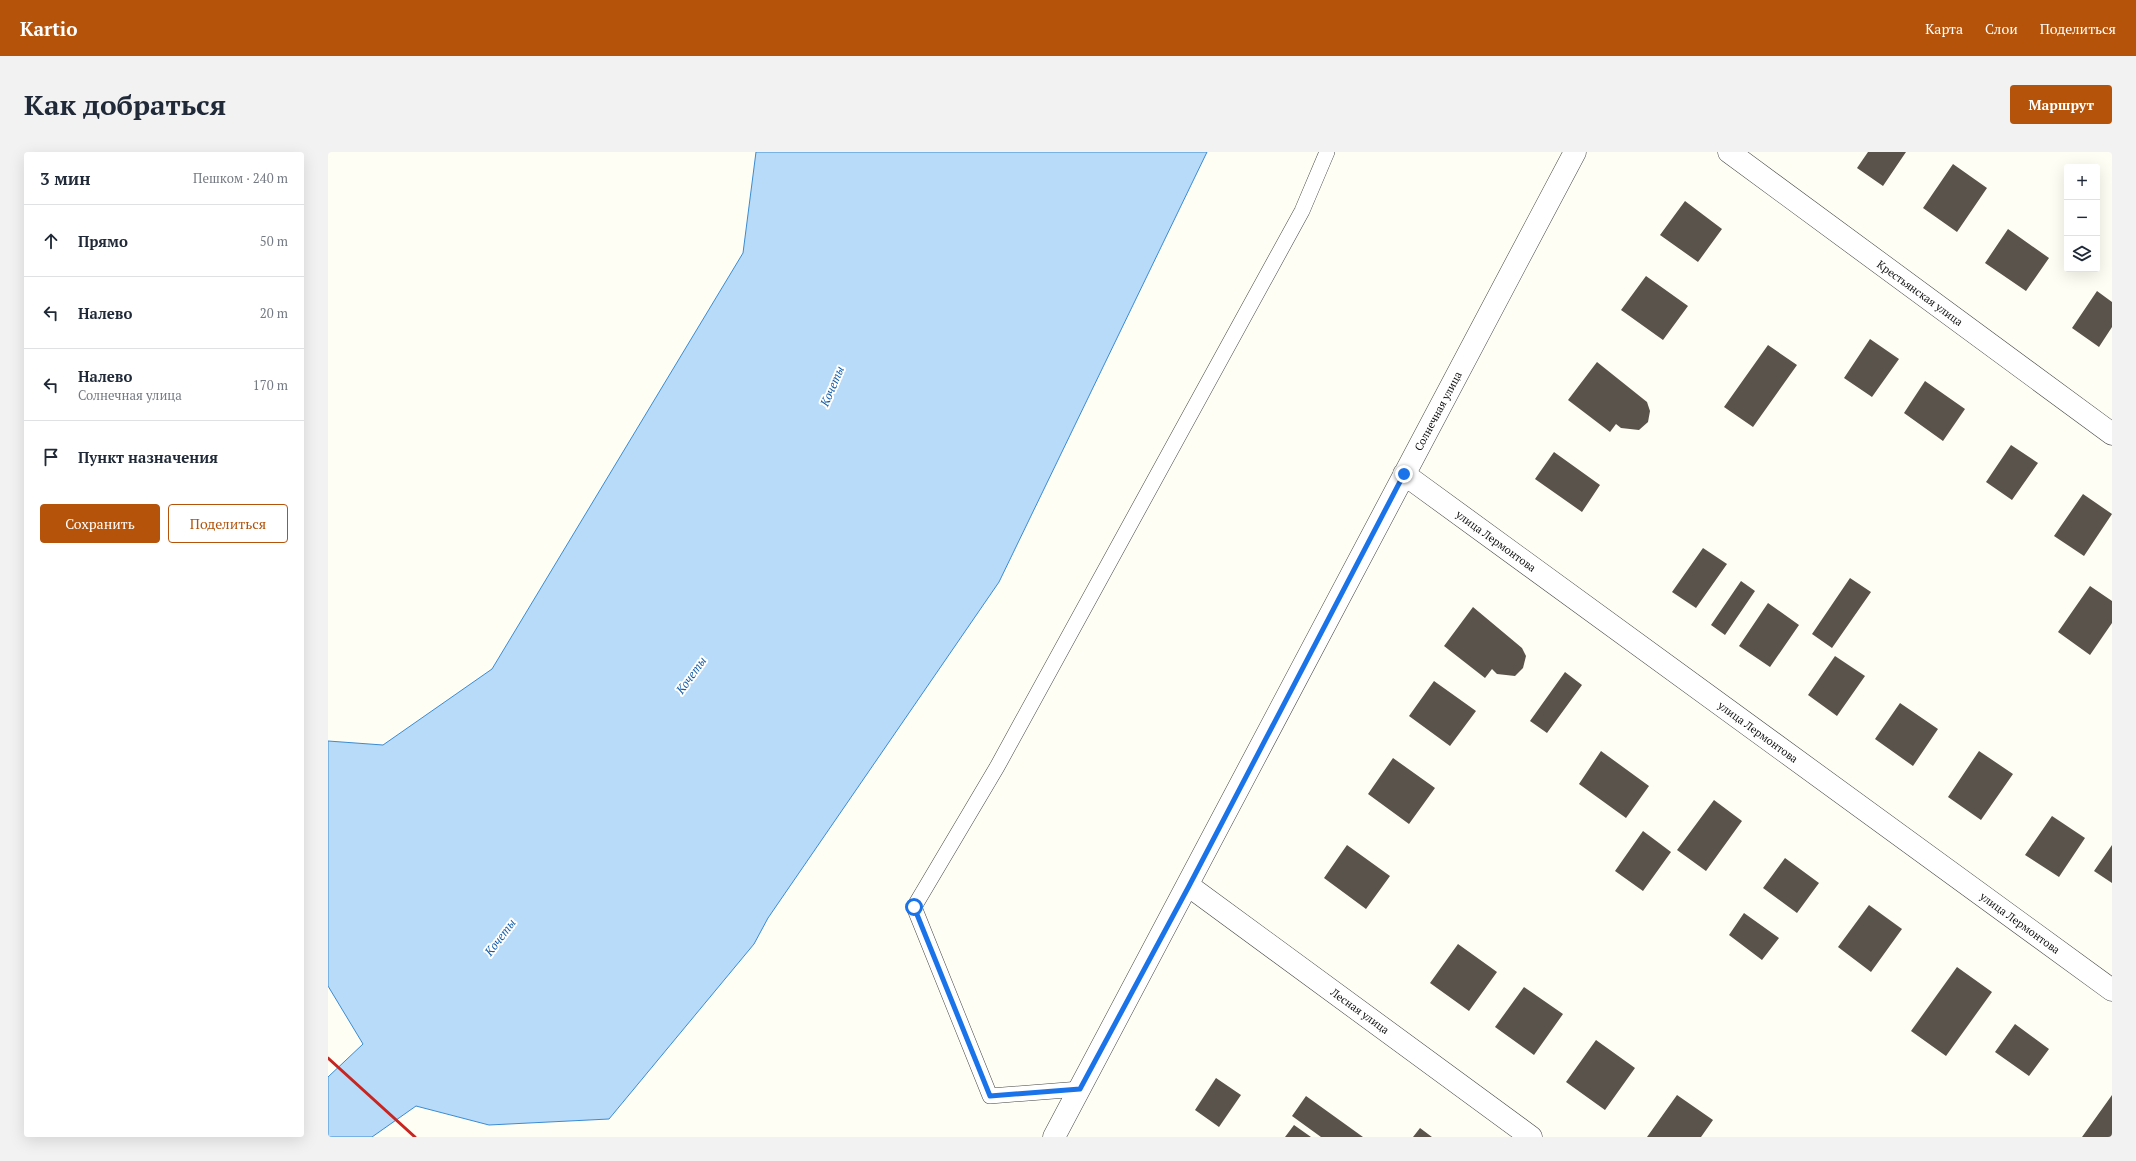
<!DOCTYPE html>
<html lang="ru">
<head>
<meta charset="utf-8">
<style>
	body { margin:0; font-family:"PT Serif",serif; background:#f2f2f3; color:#1f2937 }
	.controls { position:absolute; right:12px; top:12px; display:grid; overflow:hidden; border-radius:4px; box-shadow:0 4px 16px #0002 }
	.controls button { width:36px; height:36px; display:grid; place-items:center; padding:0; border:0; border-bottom:1px solid #e0e1e3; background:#fff; color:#1f2937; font:20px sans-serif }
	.stop { position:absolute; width:12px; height:12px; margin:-9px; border:3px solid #1a73e8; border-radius:50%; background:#fff }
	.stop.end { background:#1a73e8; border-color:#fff; box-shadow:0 1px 4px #0008 }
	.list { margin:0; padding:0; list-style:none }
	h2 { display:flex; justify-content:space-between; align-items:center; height:52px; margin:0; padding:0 16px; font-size:17px }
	h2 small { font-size:13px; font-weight:400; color:#747a83 }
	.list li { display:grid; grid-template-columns:26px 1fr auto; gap:12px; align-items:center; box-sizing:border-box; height:72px; padding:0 16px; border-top:1px solid #e0e1e3 }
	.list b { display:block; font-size:15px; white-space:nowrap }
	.list p { margin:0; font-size:13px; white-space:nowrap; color:#747a83 }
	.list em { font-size:13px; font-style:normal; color:#747a83 }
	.actions { display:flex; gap:8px; padding:12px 16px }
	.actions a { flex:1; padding:9px 0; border:1px solid #b45309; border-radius:4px; text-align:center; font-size:14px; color:#b45309 }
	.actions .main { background:#b45309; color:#fff }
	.icon { flex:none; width:22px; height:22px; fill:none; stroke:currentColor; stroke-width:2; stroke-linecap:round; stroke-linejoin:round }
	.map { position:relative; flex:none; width:1784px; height:985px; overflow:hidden; border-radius:4px }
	header { display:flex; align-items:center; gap:24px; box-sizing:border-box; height:56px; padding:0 20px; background:#b45309; color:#fff }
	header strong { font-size:19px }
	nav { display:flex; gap:22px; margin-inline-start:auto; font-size:14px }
	.intro { display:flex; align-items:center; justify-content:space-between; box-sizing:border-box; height:96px; padding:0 24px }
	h1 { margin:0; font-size:28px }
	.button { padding:10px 18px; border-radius:4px; background:#b45309; color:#fff; font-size:14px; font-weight:700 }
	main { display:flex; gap:24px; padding:0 24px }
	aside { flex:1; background:#fff; border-radius:4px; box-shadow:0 4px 16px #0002 }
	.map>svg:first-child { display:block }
</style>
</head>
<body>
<header>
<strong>Kartio</strong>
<nav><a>Карта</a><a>Слои</a><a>Поделиться</a></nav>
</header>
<div class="intro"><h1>Как добраться</h1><a class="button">Маршрут</a></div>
<main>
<aside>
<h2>3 мин<small>Пешком · 240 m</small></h2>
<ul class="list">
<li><svg class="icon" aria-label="ahead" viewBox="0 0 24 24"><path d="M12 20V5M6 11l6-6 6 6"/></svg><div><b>Прямо</b></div><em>50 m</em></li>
<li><svg class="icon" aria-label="left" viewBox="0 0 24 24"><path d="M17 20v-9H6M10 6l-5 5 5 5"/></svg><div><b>Налево</b></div><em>20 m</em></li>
<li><svg class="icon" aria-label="left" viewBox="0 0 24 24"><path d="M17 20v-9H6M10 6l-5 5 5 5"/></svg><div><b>Налево</b><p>Солнечная улица</p></div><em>170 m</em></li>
<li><svg class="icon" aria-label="arrive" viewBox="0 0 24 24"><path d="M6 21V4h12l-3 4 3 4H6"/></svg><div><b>Пункт назначения</b></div></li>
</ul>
<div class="actions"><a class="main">Сохранить</a><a>Поделиться</a></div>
</aside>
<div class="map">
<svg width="1784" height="985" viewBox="0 0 1784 985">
	<rect width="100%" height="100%" fill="#fffef4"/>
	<!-- water -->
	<path fill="#b7dbf9" stroke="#3a8bd3" d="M 428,0 L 879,0 L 671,430 L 440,766 L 426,792 L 281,967 L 161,973 L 88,954 L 44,985 L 0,985 L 0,925 L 35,892 L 0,834 L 0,589 L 55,593 L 164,517 L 415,101 Z"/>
	<!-- building -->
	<path fill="#5a534c" d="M 1540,0 L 1578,0 L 1555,34 L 1529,16 Z
		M 1625,12 L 1659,36 L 1629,80 L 1595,56 Z
		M 1357,49 L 1394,77 L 1370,110 L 1332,83 Z
		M 1680,77 L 1721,106 L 1698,139 L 1657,111 Z
		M 1318,124 L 1360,154 L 1335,188 L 1293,158 Z
		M 1769,139 L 1784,150 L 1784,175 L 1771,195 L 1744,176 Z
		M 1542,187 L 1571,207 L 1544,245 L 1516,226 Z
		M 1440,193 L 1469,213 L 1425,275 L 1396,255 Z
		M 1269,210 L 1319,250 L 1322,259 L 1320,270 L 1311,278 L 1293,276 L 1288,272 L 1282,280 L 1240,248 Z
		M 1597,229 L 1637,257 L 1615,289 L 1576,261 Z
		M 1683,293 L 1710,311 L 1684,348 L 1658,330 Z
		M 1226,300 L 1272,333 L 1254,360 L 1207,327 Z
		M 1755,342 L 1784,362 L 1756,404 L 1726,384 Z
		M 1375,396 L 1399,412 L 1368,456 L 1344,440 Z
		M 1522,426 L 1543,440 L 1504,496 L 1484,482 Z
		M 1413,429 L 1427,439 L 1397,483 L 1383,473 Z
		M 1762,434 L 1784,449 L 1784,471 L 1762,503 L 1730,480 Z
		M 1440,451 L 1471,473 L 1442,515 L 1411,494 Z
		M 1145,455 L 1194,496 L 1198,504 L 1195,516 L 1187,524 L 1169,522 L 1164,517 L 1157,526 L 1116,494 Z
		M 1507,504 L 1537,524 L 1509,564 L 1480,543 Z
		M 1237,520 L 1254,533 L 1219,581 L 1202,569 Z
		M 1106,529 L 1148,559 L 1122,594 L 1081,564 Z
		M 1572,551 L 1610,577 L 1585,614 L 1547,587 Z
		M 1273,599 L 1321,634 L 1298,666 L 1251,632 Z
		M 1651,599 L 1685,622 L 1653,668 L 1620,645 Z
		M 1065,606 L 1107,636 L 1081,672 L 1040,642 Z
		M 1386,648 L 1414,669 L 1378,719 L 1349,698 Z
		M 1724,664 L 1757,686 L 1731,725 L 1697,703 Z
		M 1315,679 L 1343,700 L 1315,739 L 1287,719 Z
		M 1019,693 L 1062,724 L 1038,757 L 996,726 Z
		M 1784,693 L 1784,731 L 1766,719 Z
		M 1457,706 L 1491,731 L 1469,761 L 1435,736 Z
		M 1541,753 L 1574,777 L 1543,820 L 1510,795 Z
		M 1416,761 L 1451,786 L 1434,808 L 1401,783 Z
		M 1130,792 L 1169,820 L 1141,859 L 1102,831 Z
		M 1629,815 L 1664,840 L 1618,904 L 1583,879 Z
		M 1196,835 L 1235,862 L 1206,903 L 1167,875 Z
		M 1687,872 L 1721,897 L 1701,924 L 1667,900 Z
		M 1268,888 L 1307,916 L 1277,958 L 1238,930 Z
		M 888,926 L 913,943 L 891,975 L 867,958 Z
		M 1349,943 L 1385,968 L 1373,985 L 1319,985 Z
		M 1784,943 L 1784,985 L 1754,985 Z
		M 978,944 L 1035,985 L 993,985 L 964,964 Z
		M 966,973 L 983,985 L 957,985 Z
		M 1092,976 L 1104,985 L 1085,985 Z"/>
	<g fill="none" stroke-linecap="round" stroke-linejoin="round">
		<defs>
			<path id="service" d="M 752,937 L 662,944 L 586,755 L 669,615 L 974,59 L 999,0"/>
			<path id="minor" d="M 1401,0 L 1784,282
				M 1076,322 L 1784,838
				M 861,734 L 1203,985
				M 726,985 C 901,657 1073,328 1247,0"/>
		</defs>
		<!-- service casing -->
		<use href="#service" stroke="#444" stroke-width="16"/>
		<!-- minor casing -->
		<use href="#minor" stroke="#444" stroke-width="23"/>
		<!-- service -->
		<use href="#service" stroke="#fff" stroke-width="15"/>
		<!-- minor -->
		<use href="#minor" stroke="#fff" stroke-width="22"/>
		<!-- rail -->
		<path stroke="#c82521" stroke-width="3" d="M 0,906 L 87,985"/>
	</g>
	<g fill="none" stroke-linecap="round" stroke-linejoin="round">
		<!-- route -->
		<path stroke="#1a73e8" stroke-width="5" d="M 586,755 L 662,944 L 752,937 L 861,734 L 1076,322"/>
	</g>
	<g text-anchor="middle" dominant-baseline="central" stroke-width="4" stroke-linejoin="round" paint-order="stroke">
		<!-- street labels -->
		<g font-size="11" fill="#111" stroke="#fff">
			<text transform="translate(1592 141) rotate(36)">Крестьянская улица</text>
			<text transform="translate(1110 259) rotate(-62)">Солнечная улица</text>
			<text transform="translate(1168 389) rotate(36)">улица Лермонтова</text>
			<text transform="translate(1430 580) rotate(36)">улица Лермонтова</text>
			<text transform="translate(1692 771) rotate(36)">улица Лермонтова</text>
			<text transform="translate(1032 859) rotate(36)">Лесная улица</text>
		</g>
		<!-- water labels -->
		<g font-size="12" font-style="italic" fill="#135da9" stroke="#fff">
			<text transform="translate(504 234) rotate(-67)">Кочеты</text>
			<text transform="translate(363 523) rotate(-54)">Кочеты</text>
			<text transform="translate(172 785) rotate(-53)">Кочеты</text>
		</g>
	</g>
</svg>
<div class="controls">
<button>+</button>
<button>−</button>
<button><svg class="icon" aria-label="layers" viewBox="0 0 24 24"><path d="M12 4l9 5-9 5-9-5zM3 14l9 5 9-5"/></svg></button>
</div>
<div class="stop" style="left:586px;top:755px"></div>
<div class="stop end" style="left:1076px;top:322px"></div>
</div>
</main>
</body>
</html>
